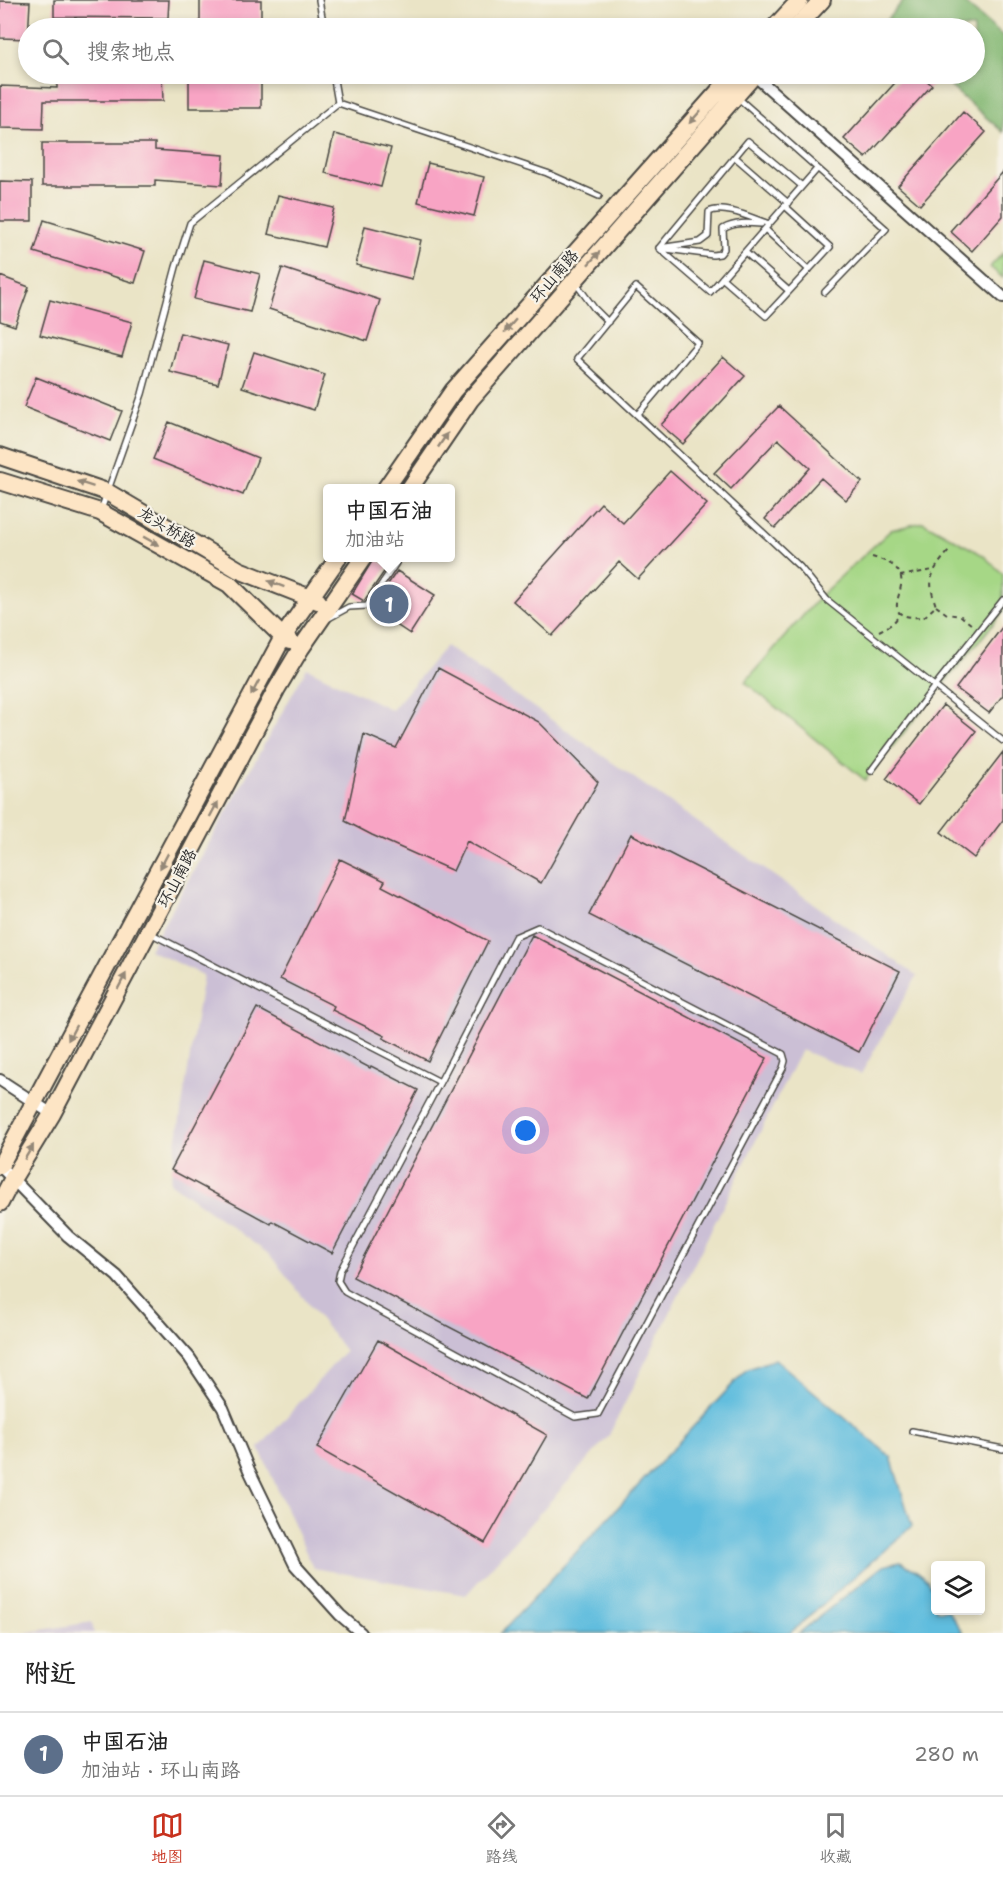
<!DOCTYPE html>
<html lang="zh">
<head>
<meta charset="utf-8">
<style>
	body { margin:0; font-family:"Shantell Sans","LXGW WenKai TC",sans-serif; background:#f6f6f6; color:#222 }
	.controls { position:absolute; right:18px; bottom:18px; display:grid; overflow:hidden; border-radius:6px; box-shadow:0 3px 9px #0003 }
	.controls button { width:54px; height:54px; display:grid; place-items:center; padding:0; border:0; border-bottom:2px solid #e0e0e0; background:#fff; color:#222; font:30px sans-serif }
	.you { position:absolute; left:526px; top:1131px; width:21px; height:21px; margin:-15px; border:4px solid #fff; border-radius:50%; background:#1a73e8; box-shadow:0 0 0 9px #1a73e833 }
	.badge { display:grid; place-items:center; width:39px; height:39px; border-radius:50%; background:#c8321e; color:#fff; font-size:20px; font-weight:700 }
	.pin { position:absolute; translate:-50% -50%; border:3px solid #fff; box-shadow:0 2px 6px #0006 }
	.popup { position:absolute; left:323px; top:484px; width:132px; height:78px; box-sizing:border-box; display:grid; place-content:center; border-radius:6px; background:#fff; filter:drop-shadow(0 2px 4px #0005); font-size:20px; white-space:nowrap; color:#767676 }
	.popup b { font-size:22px; color:#222 }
	.popup::after { content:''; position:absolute; left:50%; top:100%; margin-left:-12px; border:12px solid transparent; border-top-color:#fff }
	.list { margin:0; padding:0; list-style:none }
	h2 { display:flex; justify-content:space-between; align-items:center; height:78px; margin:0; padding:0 24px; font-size:26px }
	h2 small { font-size:20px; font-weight:400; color:#767676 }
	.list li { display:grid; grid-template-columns:39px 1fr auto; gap:18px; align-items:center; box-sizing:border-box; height:84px; padding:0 24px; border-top:2px solid #e0e0e0 }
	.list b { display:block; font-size:22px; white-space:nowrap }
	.list p { margin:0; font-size:20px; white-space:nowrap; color:#767676 }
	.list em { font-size:20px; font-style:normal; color:#767676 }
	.icon { flex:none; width:33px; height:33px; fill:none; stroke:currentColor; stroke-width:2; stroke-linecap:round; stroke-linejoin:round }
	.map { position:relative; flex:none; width:1003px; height:1633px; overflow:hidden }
	.search { position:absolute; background:#fff; box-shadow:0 3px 9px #0003; left:18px; right:18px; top:18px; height:66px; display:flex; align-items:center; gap:15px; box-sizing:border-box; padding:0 21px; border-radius:33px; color:#767676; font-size:22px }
	.sheet { height:162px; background:#fff }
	nav { display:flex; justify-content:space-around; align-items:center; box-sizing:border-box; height:84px; border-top:2px solid #e0e0e0; background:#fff; font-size:16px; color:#767676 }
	nav a { display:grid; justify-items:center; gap:3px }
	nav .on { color:#c8321e }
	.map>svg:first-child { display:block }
</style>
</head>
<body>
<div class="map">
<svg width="1003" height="1633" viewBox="0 0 1003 1633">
	<rect width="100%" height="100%" fill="#f7f3e8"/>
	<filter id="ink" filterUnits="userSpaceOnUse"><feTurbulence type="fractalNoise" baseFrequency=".0167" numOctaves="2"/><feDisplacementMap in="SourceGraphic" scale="12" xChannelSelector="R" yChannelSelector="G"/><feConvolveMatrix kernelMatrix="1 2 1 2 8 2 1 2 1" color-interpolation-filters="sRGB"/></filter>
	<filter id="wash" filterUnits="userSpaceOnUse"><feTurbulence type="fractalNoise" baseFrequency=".008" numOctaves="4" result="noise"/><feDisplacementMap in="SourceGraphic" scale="24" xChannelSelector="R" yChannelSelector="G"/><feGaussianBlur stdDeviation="1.35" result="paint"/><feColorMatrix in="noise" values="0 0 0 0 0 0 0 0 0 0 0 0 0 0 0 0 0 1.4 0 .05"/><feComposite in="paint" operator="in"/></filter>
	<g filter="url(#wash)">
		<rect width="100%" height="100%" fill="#eae4c6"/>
		<!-- industrial -->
		<path fill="#cbbfd5" d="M 446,646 L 917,976 L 861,1074 L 801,1050 L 608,1437 L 466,1595 L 313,1568 L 259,1448 L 345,1351 L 270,1255 L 170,1182 L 203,975 L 149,950 L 307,668 L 392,710 Z
			M 92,1622 L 94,1633 L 23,1633 Z"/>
		<!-- green -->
		<path fill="#a6d786" stroke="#688158" stroke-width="1.5" d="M 1003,253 L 1003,278 L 990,267 Z
			M 923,522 L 983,555 L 1003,574 L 1003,612 L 865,780 L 745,682 L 822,594 L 891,530 Z"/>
		<!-- forest -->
		<path fill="#84b873" stroke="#58724f" stroke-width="1.5" d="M 904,0 L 961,0 L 1003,36 L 1003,132 L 936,74 L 974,74 L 974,28 L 884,28 L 881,26 Z"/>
		<!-- water -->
		<path fill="#60bdde" stroke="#467484" stroke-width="1.5" d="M 775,1359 L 891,1457 L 912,1526 L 790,1633 L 501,1633 L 746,1370 Z
			M 900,1562 C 925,1574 936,1582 936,1610 L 948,1611 L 963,1633 L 799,1633 L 883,1566 Z"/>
		<g id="blocks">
			<!-- building -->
			<path fill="#f8a4c4" d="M 54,0 L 169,0 L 168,18 L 54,17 Z
				M 200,0 L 261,0 L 261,25 L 200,25 Z
				M 0,1 L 30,2 L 28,39 L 0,38 Z
				M 57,74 L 162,74 L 163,101 L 44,101 L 43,129 L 0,128 L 0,86 L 57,88 Z
				M 903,74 L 919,74 L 932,85 L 866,158 L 844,139 Z
				M 189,76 L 261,77 L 261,108 L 189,108 Z
				M 963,112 L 986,132 L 920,205 L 898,186 Z
				M 334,134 L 391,148 L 381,187 L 325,173 Z
				M 42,143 L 155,143 L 155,150 L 224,155 L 222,185 L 155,180 L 155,186 L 42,186 Z
				M 428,163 L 484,177 L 474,216 L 418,202 Z
				M 1003,172 L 1003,216 L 972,251 L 950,231 Z
				M 0,181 L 32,182 L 32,221 L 0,221 Z
				M 278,195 L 334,208 L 324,247 L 268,234 Z
				M 44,220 L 145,251 L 135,283 L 34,252 Z
				M 365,226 L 421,240 L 412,279 L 356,265 Z
				M 204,260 L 260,274 L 250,312 L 194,299 Z
				M 282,268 L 380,300 L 367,341 L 269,309 Z
				M 0,276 L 29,287 L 15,326 L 0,321 Z
				M 50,300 L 132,322 L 122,357 L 40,335 Z
				M 180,333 L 228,345 L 218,384 L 170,372 Z
				M 254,352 L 325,375 L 314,410 L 242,387 Z
				M 723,357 L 745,376 L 683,444 L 661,425 Z
				M 36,377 L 122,411 L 110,441 L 24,407 Z
				M 779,406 L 862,482 L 846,500 L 821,478 L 775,528 L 765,519 L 810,468 L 778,439 L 731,489 L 714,473 Z
				M 169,422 L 258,458 L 243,495 L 153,459 Z
				M 670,471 L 707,504 L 638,579 L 619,562 L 552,636 L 513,601 L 601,503 L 623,523 Z
				M 374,558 L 388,566 L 364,601 L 352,594 Z
				M 397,571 L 435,595 L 410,634 L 392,622 L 394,619 L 373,606 Z
				M 1003,626 L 1003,695 L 989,713 L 956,688 Z
				M 438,668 L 539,722 L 598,782 L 541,883 L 467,841 L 453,871 L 372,835 L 345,821 L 364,734 L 396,748 Z
				M 943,705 L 976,731 L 919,804 L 886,779 Z
				M 1003,752 L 1003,820 L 974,858 L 941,832 Z
				M 631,834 L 900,971 L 859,1052 L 589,915 Z
				M 340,859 L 385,881 L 382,886 L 488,941 L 428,1061 L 383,1038 L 385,1036 L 332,1010 L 334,1006 L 280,979 Z
				M 532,935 L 767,1058 L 588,1399 L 353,1277 Z
				M 257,1008 L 370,1068 L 371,1066 L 418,1090 L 332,1253 L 272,1221 L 271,1224 L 171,1170 Z
				M 378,1340 L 547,1435 L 485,1543 L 317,1448 Z"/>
		</g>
	</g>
	<g filter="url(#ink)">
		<use href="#blocks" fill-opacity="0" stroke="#484742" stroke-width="1.5"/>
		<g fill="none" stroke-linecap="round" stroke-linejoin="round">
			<defs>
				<path id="lane" d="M 319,0 L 324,28
					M 333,74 L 338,103
					M 737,97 L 886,229 L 825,292
					M 735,157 L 788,203
					M 802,186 L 748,141 L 659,248 L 710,292 L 817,169
					M 765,229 L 809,270
					M 659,248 L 700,242 L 708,236 L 709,212 C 723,204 754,219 769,224
					M 666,249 L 713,255 L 720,254 L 724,249 L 723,229 C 735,222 748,223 761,224
					M 745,252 L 789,291
					M 722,278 L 766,316 L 830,247 L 785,206
					M 575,282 L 594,308 L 608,322
					M 637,415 L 698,343 L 636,287 L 577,359 L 800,567 L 827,600 L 1003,741
					M 101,510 L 142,394 L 176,267 L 190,223 L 338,103 L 547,173 L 599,196
					M 327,619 L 349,607 L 367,606 L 396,563 L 395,558
					M 871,771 L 934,687 L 1003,600
					M 150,933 L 440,1082 L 515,937 L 538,927 L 783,1054 L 785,1061 L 783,1068 L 598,1414 L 575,1417 L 345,1292 L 338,1281 L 340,1271 L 440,1082
					M 912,1431 L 1003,1449"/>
				<path id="street" d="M 754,75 L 1003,297
					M 0,1080 L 52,1114
					M 0,1166 L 68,1236 L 117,1276 L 189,1357 L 223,1408 L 249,1470 L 295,1565 L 340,1615 L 361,1633"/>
				<path id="secondary" d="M 774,28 L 800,0
					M 796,28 L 822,0
					M 0,456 L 107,492 L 239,570 L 318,601
					M 0,481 L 100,512 L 229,584 L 283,637 L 290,641
					M 386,488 L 453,391 L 734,74
					M 410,488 L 470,400 L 755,74
					M 0,1166 L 283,637 L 338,558
					M 0,1203 L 13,1178 L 52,1114 L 276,690 L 301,648 L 363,558"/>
			</defs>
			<!-- lane casing -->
			<use href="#lane" stroke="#484742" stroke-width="8"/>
			<!-- street casing -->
			<use href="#street" stroke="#484742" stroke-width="14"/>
			<!-- secondary casing -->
			<use href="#secondary" stroke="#484742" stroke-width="20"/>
			<!-- path -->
			<path stroke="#484742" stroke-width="2" stroke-dasharray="4.5 4.5" stroke-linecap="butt" d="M 872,557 C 882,560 895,563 900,574 C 908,592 876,620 924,617 L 936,606 C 927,579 930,573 949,551
				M 900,576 L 933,570
				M 936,606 L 947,614 L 961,616 L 972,625
				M 879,631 C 889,626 896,623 900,612"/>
			<!-- lane -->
			<use href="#lane" stroke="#fff" stroke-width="5"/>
			<!-- street -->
			<use href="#street" stroke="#fff" stroke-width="10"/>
			<!-- secondary -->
			<use href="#secondary" stroke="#fde5c5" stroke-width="16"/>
		</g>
		<!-- one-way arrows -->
		<defs><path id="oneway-solid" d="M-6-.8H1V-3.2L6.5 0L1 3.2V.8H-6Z" transform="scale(1.5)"/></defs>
		<g fill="#948878">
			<use href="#oneway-solid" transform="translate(695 117) rotate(132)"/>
			<use href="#oneway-solid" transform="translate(594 258) rotate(-48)"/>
			<use href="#oneway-solid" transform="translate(510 326) rotate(131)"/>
			<use href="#oneway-solid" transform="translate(443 440) rotate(-56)"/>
			<use href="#oneway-solid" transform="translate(85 484) rotate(-162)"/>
			<use href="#oneway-solid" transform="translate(151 541) rotate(29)"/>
			<use href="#oneway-solid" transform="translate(276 584) rotate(-159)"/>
			<use href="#oneway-solid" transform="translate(255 688) rotate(118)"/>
			<use href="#oneway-solid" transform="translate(214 809) rotate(-62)"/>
			<use href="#oneway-solid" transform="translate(164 861) rotate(118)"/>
			<use href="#oneway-solid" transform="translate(122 981) rotate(-62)"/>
			<use href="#oneway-solid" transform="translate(72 1033) rotate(118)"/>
			<use href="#oneway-solid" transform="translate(29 1152) rotate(-59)"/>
		</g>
	</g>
	<g text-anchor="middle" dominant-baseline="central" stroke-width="4.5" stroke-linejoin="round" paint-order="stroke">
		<!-- street labels -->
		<g font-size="16" fill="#2b2b2b" stroke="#f7f3e8">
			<text transform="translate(554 276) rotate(-49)">环山南路</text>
			<text transform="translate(167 527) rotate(31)">龙头桥路</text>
			<text transform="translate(177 878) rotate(-62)">环山南路</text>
		</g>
	</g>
</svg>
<div class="controls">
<button><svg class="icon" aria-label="layers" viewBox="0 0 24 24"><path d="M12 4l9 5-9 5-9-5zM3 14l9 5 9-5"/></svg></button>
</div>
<div class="you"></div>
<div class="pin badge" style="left:389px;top:604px;background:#5c6f8a">1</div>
<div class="popup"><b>中国石油</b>加油站</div>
<div class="search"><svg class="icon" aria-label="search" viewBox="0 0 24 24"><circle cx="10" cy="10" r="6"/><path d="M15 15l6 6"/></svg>搜索地点</div>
</div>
<section class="sheet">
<h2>附近<small></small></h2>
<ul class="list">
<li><span class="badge" style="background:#5c6f8a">1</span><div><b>中国石油</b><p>加油站 · 环山南路</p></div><em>280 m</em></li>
</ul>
</section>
<nav>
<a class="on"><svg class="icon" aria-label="map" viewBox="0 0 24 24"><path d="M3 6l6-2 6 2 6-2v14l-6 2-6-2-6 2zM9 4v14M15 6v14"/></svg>地图</a>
<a><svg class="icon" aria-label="directions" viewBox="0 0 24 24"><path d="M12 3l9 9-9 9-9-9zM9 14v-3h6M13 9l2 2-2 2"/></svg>路线</a>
<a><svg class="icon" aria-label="saved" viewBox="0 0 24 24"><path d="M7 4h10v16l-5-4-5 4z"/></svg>收藏</a>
</nav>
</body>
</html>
